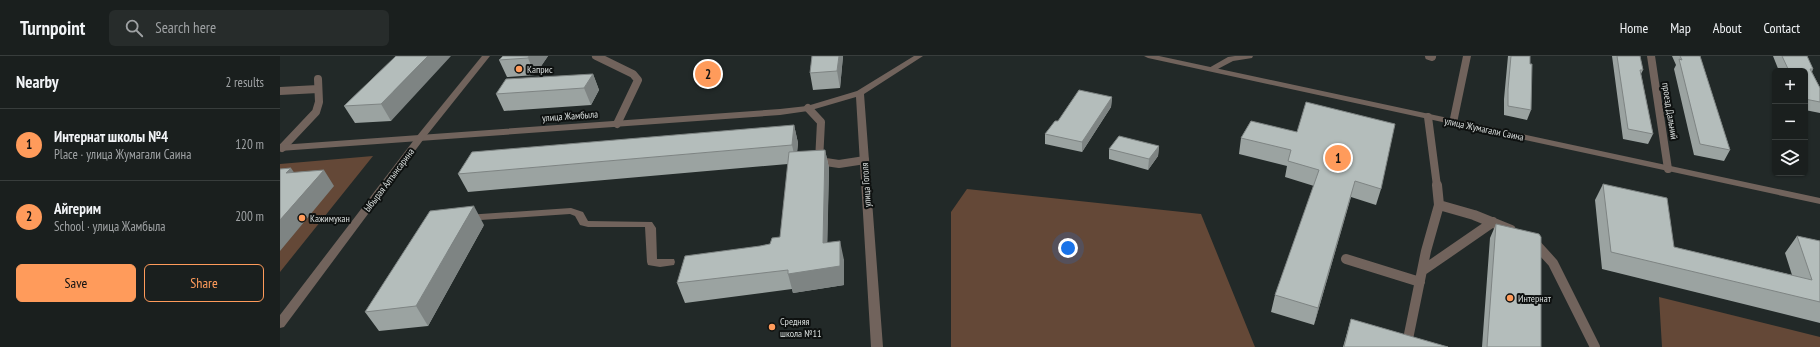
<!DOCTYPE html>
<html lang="en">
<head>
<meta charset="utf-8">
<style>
	body { margin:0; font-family:"PT Sans Narrow",sans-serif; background:#272c2b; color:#f1f3f6 }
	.controls { position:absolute; right:12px; top:12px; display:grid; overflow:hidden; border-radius:6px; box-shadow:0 1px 3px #0004 }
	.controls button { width:36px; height:36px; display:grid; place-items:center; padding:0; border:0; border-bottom:1px solid #383d3c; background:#1a1f1e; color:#f1f3f6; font:20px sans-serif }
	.you { position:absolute; left:788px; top:192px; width:14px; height:14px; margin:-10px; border:3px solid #fff; border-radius:50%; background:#1a73e8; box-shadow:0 0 0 6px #1a73e833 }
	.badge { display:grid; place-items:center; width:26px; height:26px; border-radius:50%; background:#ff9b5b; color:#111; font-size:13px; font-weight:700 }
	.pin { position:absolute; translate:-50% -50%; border:2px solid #fff; box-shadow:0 1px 4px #0006 }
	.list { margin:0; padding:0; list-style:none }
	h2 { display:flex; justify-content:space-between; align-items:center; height:52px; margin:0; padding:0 16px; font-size:17px }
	h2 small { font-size:13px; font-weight:400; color:#9fa2a4 }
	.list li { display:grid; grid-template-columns:26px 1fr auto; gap:12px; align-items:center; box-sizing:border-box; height:72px; padding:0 16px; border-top:1px solid #383d3c }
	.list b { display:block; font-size:15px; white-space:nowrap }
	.list p { margin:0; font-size:13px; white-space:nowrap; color:#9fa2a4 }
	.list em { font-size:13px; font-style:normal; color:#9fa2a4 }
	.actions { display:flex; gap:8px; padding:12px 16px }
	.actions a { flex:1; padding:9px 0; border:1px solid #ff9b5b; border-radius:6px; text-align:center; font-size:14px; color:#ff9b5b }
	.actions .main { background:#ff9b5b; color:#111 }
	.icon { flex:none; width:22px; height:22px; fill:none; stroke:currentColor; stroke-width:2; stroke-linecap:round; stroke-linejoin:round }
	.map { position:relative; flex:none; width:1540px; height:291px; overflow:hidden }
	header { display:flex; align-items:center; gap:24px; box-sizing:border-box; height:56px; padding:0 20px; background:#1a1f1e; border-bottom:1px solid #383d3c }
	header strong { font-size:19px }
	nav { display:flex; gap:22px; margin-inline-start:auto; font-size:14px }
	.search { width:280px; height:36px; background:#272c2b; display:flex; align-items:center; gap:10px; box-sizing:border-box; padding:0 14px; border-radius:6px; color:#9fa2a4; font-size:15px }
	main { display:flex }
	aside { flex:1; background:#1a1f1e }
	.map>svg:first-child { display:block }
</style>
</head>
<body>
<header>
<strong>Turnpoint</strong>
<div class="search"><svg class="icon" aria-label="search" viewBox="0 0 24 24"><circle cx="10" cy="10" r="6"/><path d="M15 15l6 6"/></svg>Search here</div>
<nav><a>Home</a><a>Map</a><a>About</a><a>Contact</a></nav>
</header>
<main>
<aside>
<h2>Nearby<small>2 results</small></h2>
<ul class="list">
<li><span class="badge">1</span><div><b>Интернат школы №4</b><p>Place · улица Жумагали Саина</p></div><em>120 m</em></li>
<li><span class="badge">2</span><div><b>Айгерим</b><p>School · улица Жамбыла</p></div><em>200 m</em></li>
</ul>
<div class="actions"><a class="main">Save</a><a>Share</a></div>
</aside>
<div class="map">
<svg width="1540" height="291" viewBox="0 0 1540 291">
	<rect width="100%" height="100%" fill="#222928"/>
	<!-- green -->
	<path fill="#644837" d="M 93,100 L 0,216 L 0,108 Z
		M 687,133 L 921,158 L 975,291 L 671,291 L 671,156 Z
		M 1379,241 L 1540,281 L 1540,291 L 1382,291 Z"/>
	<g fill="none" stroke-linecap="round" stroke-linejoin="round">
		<!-- service-far1 -->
		<path stroke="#71635c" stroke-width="8" d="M 316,0 L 353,18 L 358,24 L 337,68
			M 1149,0 L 1152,1
			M 1371,0 L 1388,113
			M 0,35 L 38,33
			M 528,52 L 541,66 L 539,105 L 559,108 L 585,104
			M 1148,61 L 1157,130
			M 2,92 L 36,56 L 39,46 L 38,23"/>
		<!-- service -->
		<path stroke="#71635c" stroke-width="10" d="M 1159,149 L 1194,159 L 1231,174
			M 1254,186 L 1273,207 L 1315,291
			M 1066,203 L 1140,226
			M 1142,215 L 1213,166
			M 1128,283 L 1146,195 L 1159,149 L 1157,129"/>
		<!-- minor -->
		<path fill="#71635c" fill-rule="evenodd" d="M 634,0 L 643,0 L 584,38 L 603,291 L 591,291 L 576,41 L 528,55 L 500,59 L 0,95 L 0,89 L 500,53 L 527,50 L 577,35 Z
			M 955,0 L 973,0 L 972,2 L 953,5 L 934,15 L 928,15 L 927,13 L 948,1 Z
			M 1183,0 L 1191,0 L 1177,67 L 1173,70 L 1169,67 Z
			M 291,152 L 303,156 L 308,165 L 372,166 L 376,172 L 377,203 L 394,203 L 395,206 L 394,209 L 380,211 L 368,209 L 367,206 L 365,171 L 308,171 L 300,169 L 295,160 L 290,158 L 186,165 L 181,162 L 186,159 Z"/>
		<!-- tertiary -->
		<path fill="#71635c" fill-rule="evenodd" d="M 202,0 L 210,0 L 143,84 L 4,271 L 0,272 L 0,259 L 137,80 Z
			M 864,0 L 879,0 L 1540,142 L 1540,148 L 868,2 Z"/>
	</g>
	<!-- wall -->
	<path fill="#9ba3a1" d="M 116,0 L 111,65 L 75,67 L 64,50 Z
		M 223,0 L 268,0 L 255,19 L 227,21 L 219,4 Z
		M 532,0 L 563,0 L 560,32 L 533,34 L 530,17 Z
		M 1228,0 L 1250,0 L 1250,8 L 1251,54 L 1247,64 L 1224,59 L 1224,43 Z
		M 1332,0 L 1360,0 L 1363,14 L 1361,18 L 1373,78 L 1368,88 L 1343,83 Z
		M 1392,0 L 1420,0 L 1450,94 L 1444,105 L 1414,99 L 1394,13 L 1396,9 Z
		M 1493,0 L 1527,0 L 1533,13 L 1532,16 L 1540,32 L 1540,57 L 1525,54 L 1525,15 L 1499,15 Z
		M 313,18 L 319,34 L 311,49 L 224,55 L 216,38 Z
		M 832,41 L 831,51 L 802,96 L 765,88 L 765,78 L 778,65 Z
		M 971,65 L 1101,133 L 1096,149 L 1071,141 L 1034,269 L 991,256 L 995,239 L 1034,130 L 1005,121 L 1007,110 L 959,98 L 961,82 Z
		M 514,69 L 518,87 L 517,96 L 545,94 L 549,112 L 547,187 L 564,204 L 564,229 L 513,237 L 512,233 L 405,247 L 397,227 L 480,190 L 490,188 L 500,181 L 508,108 L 188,136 L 178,118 Z
		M 879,90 L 878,100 L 868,114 L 829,103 L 829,93 Z
		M 1323,128 L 1394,191 L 1512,219 L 1505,197 L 1517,180 L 1540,185 L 1540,267 L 1322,213 L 1315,144 Z
		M 1216,168 L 1261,291 L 1202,291 L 1210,182 Z
		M 204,169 L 148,270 L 99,275 L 85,256 Z
		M 1071,263 L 1168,291 L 1063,291 Z"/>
	<!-- shaded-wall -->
	<path fill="#7e8483" d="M 148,0 L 171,0 L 111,65 L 101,48 Z
		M 249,0 L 268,0 L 255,19 L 248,2 Z
		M 559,0 L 563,0 L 560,32 L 557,15 Z
		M 313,18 L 319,34 L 311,49 L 304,32 Z
		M 832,41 L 831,51 L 802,96 L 802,86 Z
		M 514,69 L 518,87 L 516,107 L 512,89 Z
		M 879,90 L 878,100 L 868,114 L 869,103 Z
		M 545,94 L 549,112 L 547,206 L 543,187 Z
		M 11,112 L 22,128 L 6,117 Z
		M 44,114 L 54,130 L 0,195 L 0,164 Z
		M 1071,141 L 1034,269 L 1038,252 Z
		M 194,150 L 204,169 L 148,270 L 136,250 Z
		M 560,185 L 564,204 L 564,229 L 513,237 L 508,218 Z"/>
	<!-- building -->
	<path fill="#b4bdbb" stroke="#7e8483" d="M 116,0 L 148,0 L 101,48 L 64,50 Z
		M 223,0 L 249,0 L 248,2 L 219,4 Z
		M 532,0 L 559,0 L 557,15 L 530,17 Z
		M 1231,0 L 1250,0 L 1250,8 L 1252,8 L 1251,54 L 1228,50 L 1228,33 Z
		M 1337,0 L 1360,0 L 1363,14 L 1360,14 L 1373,78 L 1348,73 Z
		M 1400,0 L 1420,0 L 1450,94 L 1420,88 L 1399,3 L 1402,4 Z
		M 1502,0 L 1527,0 L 1533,13 L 1530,13 L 1540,32 L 1540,46 L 1525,43 L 1525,15 L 1509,15 Z
		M 313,18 L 304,32 L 216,38 L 226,23 Z
		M 799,34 L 832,41 L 802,86 L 765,78 L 775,65 L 778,65 Z
		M 1026,46 L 1115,68 L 1101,133 L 1075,125 L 1038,252 L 995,239 L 1039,114 L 1008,105 L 1011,94 L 961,82 L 971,65 L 1017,76 Z
		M 514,69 L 512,89 L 178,118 L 192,96 Z
		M 839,80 L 879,90 L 869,103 L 829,93 Z
		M 545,94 L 543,187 L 560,185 L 560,210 L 508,218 L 508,214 L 397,227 L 405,200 L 480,190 L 490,188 L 492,182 L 500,181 L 509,96 Z
		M 11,112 L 6,117 L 44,114 L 0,164 L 0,113 Z
		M 1323,128 L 1387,142 L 1394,191 L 1532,224 L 1517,180 L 1540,185 L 1540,246 L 1331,196 Z
		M 194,150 L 136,250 L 85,256 L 150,155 Z
		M 1216,168 L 1259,178 L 1261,181 L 1261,291 L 1207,291 Z
		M 1071,263 L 1168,291 L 1064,291 Z"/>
	<!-- markers -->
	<g fill="#ff9b5b" stroke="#0e1110" stroke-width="1.5">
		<circle cx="239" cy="13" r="4"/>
		<circle cx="22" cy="162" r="4"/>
		<circle cx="1230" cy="242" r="4"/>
		<circle cx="492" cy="271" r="4"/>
	</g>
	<g text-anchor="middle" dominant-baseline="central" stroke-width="4" stroke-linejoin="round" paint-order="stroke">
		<!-- poi labels -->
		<g font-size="10" fill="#d8dddc" stroke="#0e1110" text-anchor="start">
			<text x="247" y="13">Каприс</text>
			<text x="30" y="162">Кажимукан</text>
			<text x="1238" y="242">Интернат</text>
			<text x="500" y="265">Средняя<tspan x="500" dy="12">школа №11</tspan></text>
		</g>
		<!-- street labels -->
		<g font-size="10" fill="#d8dddc" stroke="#0e1110">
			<text transform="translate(1390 55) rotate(81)">проезд Дальний</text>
			<text transform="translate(290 60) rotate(-4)">улица Жамбыла</text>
			<text transform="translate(1204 73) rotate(12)">улица Жумагали Саина</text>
			<text transform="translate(109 124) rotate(-53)">Ыбырая Алтынсарина</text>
			<text transform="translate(586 129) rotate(-94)">улица Гоголя</text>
		</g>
	</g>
</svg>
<div class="controls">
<button>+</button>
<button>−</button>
<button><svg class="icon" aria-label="layers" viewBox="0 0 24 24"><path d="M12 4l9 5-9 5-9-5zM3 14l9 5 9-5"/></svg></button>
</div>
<div class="you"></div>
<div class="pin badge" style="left:1058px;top:102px">1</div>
<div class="pin badge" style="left:428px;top:18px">2</div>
</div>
</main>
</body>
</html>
